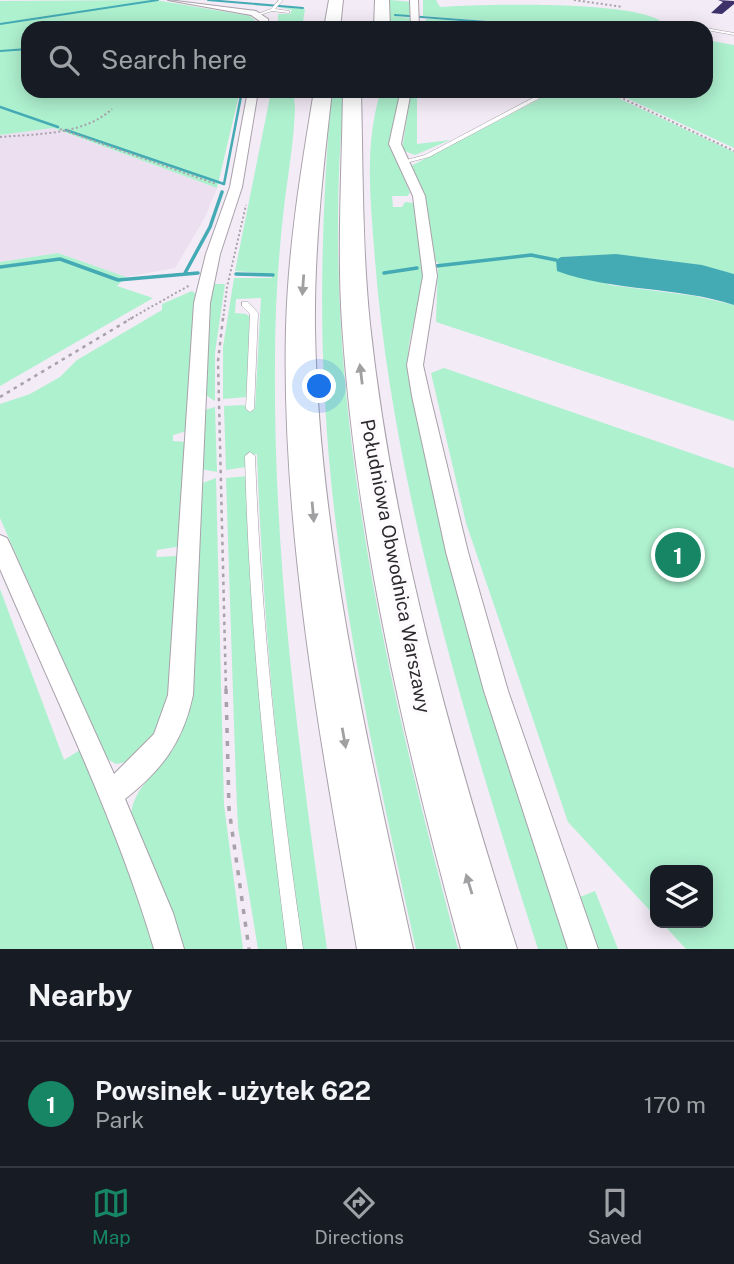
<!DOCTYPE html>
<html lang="en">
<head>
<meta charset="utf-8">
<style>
	body { margin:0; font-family:"Public Sans",sans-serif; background:#242831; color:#f1f3f6 }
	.controls { position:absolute; right:21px; bottom:21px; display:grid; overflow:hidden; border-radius:14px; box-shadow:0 4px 18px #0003 }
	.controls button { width:63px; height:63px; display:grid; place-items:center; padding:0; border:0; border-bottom:2px solid #363941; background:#171b24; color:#f1f3f6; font:35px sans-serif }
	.you { position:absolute; left:320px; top:387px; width:24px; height:24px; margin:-18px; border:5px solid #fff; border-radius:50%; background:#1a73e8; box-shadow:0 0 0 10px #1a73e833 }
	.badge { display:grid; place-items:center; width:46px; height:46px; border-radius:50%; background:#178664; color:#fff; font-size:23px; font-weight:700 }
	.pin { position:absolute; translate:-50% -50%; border:4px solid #fff; box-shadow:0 2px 7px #0006 }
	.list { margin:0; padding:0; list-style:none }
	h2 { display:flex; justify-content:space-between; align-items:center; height:91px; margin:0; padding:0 28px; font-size:30px }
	h2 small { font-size:23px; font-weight:400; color:#9ea1a6 }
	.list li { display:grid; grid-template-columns:46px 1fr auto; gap:21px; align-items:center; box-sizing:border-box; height:126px; padding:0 28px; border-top:2px solid #363941 }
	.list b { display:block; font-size:26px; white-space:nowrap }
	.list p { margin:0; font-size:23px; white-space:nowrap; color:#9ea1a6 }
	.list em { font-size:23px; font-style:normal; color:#9ea1a6 }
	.icon { flex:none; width:38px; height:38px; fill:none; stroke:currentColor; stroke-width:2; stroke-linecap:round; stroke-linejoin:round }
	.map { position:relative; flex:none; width:734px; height:949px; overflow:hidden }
	.search { position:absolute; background:#171b24; box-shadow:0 4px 18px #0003; left:21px; right:21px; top:21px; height:77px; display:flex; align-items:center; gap:18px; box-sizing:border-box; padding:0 24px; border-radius:21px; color:#9ea1a6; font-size:26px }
	.sheet { height:217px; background:#171b24 }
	nav { display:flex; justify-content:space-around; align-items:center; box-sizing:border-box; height:98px; border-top:2px solid #363941; background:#171b24; font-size:19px; color:#9ea1a6 }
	nav a { display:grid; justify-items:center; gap:4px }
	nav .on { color:#178664 }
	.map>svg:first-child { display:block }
</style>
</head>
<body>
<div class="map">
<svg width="734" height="949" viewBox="0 0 734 949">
	<rect width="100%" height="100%" fill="#f3ebf6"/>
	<!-- built -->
	<path fill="#ebdff0" d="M 52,128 L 217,188 L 205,217 L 175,268 L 126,277 L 58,253 L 0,262 L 0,135 Z"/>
	<!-- green -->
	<path fill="#aef1cf" d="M 155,0 L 250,16 L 257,22 L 256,28 L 28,28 L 28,91 L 240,91 L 217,188 L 53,128 L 0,135 L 0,1 Z
		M 390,0 L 411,2 L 412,15 L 395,16 L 412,18 L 411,28 L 389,28 Z
		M 423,0 L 436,0 L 440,7 C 480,4 640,0 663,23 L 655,28 L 580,28 L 423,16 Z
		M 279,7 L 305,9 L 302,28 L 278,28 L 278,14 L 290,14 L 292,10 Z
		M 426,19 L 438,19 L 550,28 L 424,28 Z
		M 706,40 L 734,45 L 734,148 L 611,91 L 706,91 Z
		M 411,91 L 417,91 L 417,144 L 450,140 L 415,155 L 402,150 Z
		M 555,91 L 603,91 L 734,152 L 734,274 C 676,258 621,254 561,257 L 610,285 L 695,296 L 734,305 L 734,421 L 436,322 L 438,262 L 432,262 L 409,167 Z
		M 271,92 L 295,92 L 283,97 L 294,97 L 295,108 C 294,141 288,174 284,207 C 278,258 275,310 275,360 C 273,558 299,754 327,949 L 303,949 C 278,785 263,620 257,454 L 248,456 L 246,467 L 226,470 L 224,406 L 244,405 L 248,410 L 255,409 L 261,298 L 236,299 L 235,313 L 246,314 L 251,318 L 246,397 L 223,399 L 223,347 L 234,278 L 272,278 L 273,274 L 235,271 Z
		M 386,94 L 399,97 L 392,149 L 410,193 L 407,196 L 392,196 L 393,207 L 402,207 L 405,202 L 413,203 C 421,229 425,268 420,295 C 416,319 407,339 408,364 L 571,949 L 538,949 C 468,730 393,489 375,260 C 371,205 364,151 379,97 L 388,98 Z
		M 344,95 C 317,383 384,672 458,949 L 416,949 C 376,769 335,586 325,402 C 319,299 323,198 331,96 Z
		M 58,253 L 126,277 L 117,286 L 153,298 L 0,386 L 0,262 Z
		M 211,284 L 225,284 L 215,353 L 215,401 L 204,394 Z
		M 192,291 L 197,295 L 187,431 L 173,435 L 173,441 L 186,442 L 181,546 L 157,550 L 156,557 L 178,556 C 175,605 182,757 116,764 L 104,757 L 0,518 L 0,404 L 30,394 L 60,377 L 77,360 L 162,310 L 162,304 Z
		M 444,368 L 734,468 L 734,949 L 686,949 L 662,923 L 708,923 L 708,870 L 655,870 L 655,916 L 568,822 L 466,523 L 431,373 Z
		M 215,407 L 217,472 L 201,469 L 205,410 Z
		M 248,476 L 288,949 L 258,949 L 238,827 L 236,784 L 226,478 Z
		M 216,478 L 224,805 L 243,949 L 180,949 L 131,815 C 134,786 157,774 172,751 C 182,735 187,717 191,699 L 200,484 Z
		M 0,589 L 64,760 L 80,750 L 128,866 L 156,949 L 0,949 Z
		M 595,891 L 618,949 L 597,949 L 580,897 Z"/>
	<!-- water -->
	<path fill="#44abb5" d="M 616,254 L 702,265 L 734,274 L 734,305 C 676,286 614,292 557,271 L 556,260 L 561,257 Z"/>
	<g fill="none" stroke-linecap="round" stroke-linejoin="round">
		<!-- stream-far2 -->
		<path stroke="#44abb5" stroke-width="2" d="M 208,0 L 303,8
			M 395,15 L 565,28
			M 0,24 L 158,0
			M 0,51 L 28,49"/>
		<!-- stream-far1 -->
		<path stroke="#44abb5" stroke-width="2.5" d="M 0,107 L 58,127
			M 66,130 L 224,184 L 242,91"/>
		<!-- stream -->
		<path stroke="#44abb5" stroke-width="3.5" d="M 436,266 L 531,255 L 556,260
			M 0,267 L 60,259 L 118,280 L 198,273
			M 185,273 L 210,227 L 222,192
			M 384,273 L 417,268
			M 236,274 L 273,275"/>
	</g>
	<!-- building -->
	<path fill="#3d316a" d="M 718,0 L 734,1 L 734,4 L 722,14 L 711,13 L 723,2 Z"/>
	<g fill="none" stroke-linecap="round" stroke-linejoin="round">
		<!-- street-tunnel -->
		<path stroke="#cbc4ce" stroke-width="11" stroke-dasharray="11 5" stroke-linecap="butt" d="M 365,91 L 379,91"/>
		<defs>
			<path id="lane" d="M 279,0 L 283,0 L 275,9 L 289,11 L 289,13 L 272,11 L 257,16 L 255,15 L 271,9 Z
				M 663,27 L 697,27 L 699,28 L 661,28 Z
				M 705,28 L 706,28 L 734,33 L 734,35 L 706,30 Z
				M 546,91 L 553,91 L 429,157 L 402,164 L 399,162 L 425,155 Z
				M 242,302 L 248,302 L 258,313 L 254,409 L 250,412 L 246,409 L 250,314 L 242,306 Z
				M 250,452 L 255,456 C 261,622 279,785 303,949 L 287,949 C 266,785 249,621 245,456 Z"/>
			<path id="street" d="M 168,0 L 256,11 L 268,19 L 269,28 L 261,28 L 261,22 L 251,15 Z
				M 410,0 L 418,0 L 419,28 L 411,28 Z
				M 248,91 L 258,91 L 242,187 L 220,254 L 210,303 L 193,695 C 183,742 162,770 125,799 L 173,913 L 184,949 L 154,949 C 116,820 53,693 0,569 L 0,535 L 7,538 L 10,544 L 114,774 L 154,734 L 168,695 L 194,303 L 206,254 L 230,187 Z
				M 374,91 L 411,91 L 401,144 L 425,196 L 437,276 L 423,365 L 430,396 L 468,552 L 508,691 L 598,949 L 568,949 L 484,691 L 446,552 L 412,396 L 407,365 L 423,276 L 413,196 L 389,144 L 400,94 L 379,94 Z"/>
			<path id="highway" d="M 329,0 L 343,0 L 340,28 L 324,28 Z
				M 375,0 L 389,0 L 390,28 L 374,28 Z
				M 314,91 L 332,91 C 323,170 314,249 315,328 C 318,532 369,750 413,949 L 357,949 C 322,750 281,530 286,328 C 288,249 301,169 314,91 Z
				M 343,91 L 361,91 C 363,169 362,247 370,324 C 393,538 452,745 517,949 L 461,949 C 405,744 356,537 342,324 C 337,247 342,169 343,91 Z"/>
		</defs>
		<!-- lane casing -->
		<use href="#lane" stroke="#a8a1aa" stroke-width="1"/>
		<!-- street casing -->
		<use href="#street" stroke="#a8a1aa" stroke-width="2"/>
		<!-- highway casing -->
		<use href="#highway" stroke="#a8a1aa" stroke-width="2"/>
		<!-- path-far2 -->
		<path stroke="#a8a2ab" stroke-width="2" stroke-dasharray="2 2.5" stroke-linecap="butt" d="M 574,0 L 623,7
			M 607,91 L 734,151
			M 60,129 L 216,184
			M 0,137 C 36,134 84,135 112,109
			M 128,320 L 190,285
			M 223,320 L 227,287 L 246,205"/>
		<!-- path-far1 -->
		<path stroke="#a8a2ab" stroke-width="2.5" stroke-dasharray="3.5 4.5" stroke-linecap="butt" d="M 223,318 L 218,361 L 226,691
			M 0,397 L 132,318"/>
		<!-- path -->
		<path stroke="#a8a2ab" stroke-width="3.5" stroke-dasharray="5 8" stroke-linecap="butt" d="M 226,689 L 229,809 L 249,949"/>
		<!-- lane -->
		<use href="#lane" fill="#fff" fill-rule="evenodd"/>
		<!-- street -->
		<use href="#street" fill="#fff" fill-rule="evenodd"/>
		<!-- highway -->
		<use href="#highway" fill="#fff" fill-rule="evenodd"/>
	</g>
	<!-- one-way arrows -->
	<defs><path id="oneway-solid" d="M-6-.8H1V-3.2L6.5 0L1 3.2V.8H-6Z" transform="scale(1.75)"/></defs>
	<g fill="#a09fa1">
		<use href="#oneway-solid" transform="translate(303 285) rotate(94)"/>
		<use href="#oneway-solid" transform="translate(361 374) rotate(-97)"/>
		<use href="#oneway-solid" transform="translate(313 512) rotate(85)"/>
		<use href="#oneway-solid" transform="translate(344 738) rotate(80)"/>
		<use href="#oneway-solid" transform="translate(469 884) rotate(-107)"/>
	</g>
	<g text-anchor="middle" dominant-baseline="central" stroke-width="7" stroke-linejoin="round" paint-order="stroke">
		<!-- street labels -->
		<g font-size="19" fill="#2d2a2e" stroke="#fefbff">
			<text transform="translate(396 566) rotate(79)">Południowa Obwodnica Warszawy</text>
		</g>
	</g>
</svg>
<div class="controls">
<button><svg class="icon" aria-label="layers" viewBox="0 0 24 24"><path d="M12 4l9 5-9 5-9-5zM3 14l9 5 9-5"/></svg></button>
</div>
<div class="you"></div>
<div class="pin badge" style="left:678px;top:555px">1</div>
<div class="search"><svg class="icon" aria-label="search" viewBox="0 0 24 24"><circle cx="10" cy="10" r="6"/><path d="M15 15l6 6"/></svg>Search here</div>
</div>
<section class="sheet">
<h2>Nearby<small></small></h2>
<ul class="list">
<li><span class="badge">1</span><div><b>Powsinek - użytek 622</b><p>Park</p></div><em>170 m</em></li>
</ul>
</section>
<nav>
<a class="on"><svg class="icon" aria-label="map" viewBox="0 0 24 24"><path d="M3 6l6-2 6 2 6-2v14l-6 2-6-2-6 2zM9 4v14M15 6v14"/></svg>Map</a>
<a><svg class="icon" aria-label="directions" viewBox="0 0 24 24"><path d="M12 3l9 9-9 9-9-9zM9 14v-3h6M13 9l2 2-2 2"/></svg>Directions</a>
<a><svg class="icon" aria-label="saved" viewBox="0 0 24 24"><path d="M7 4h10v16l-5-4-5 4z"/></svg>Saved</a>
</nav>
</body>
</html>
